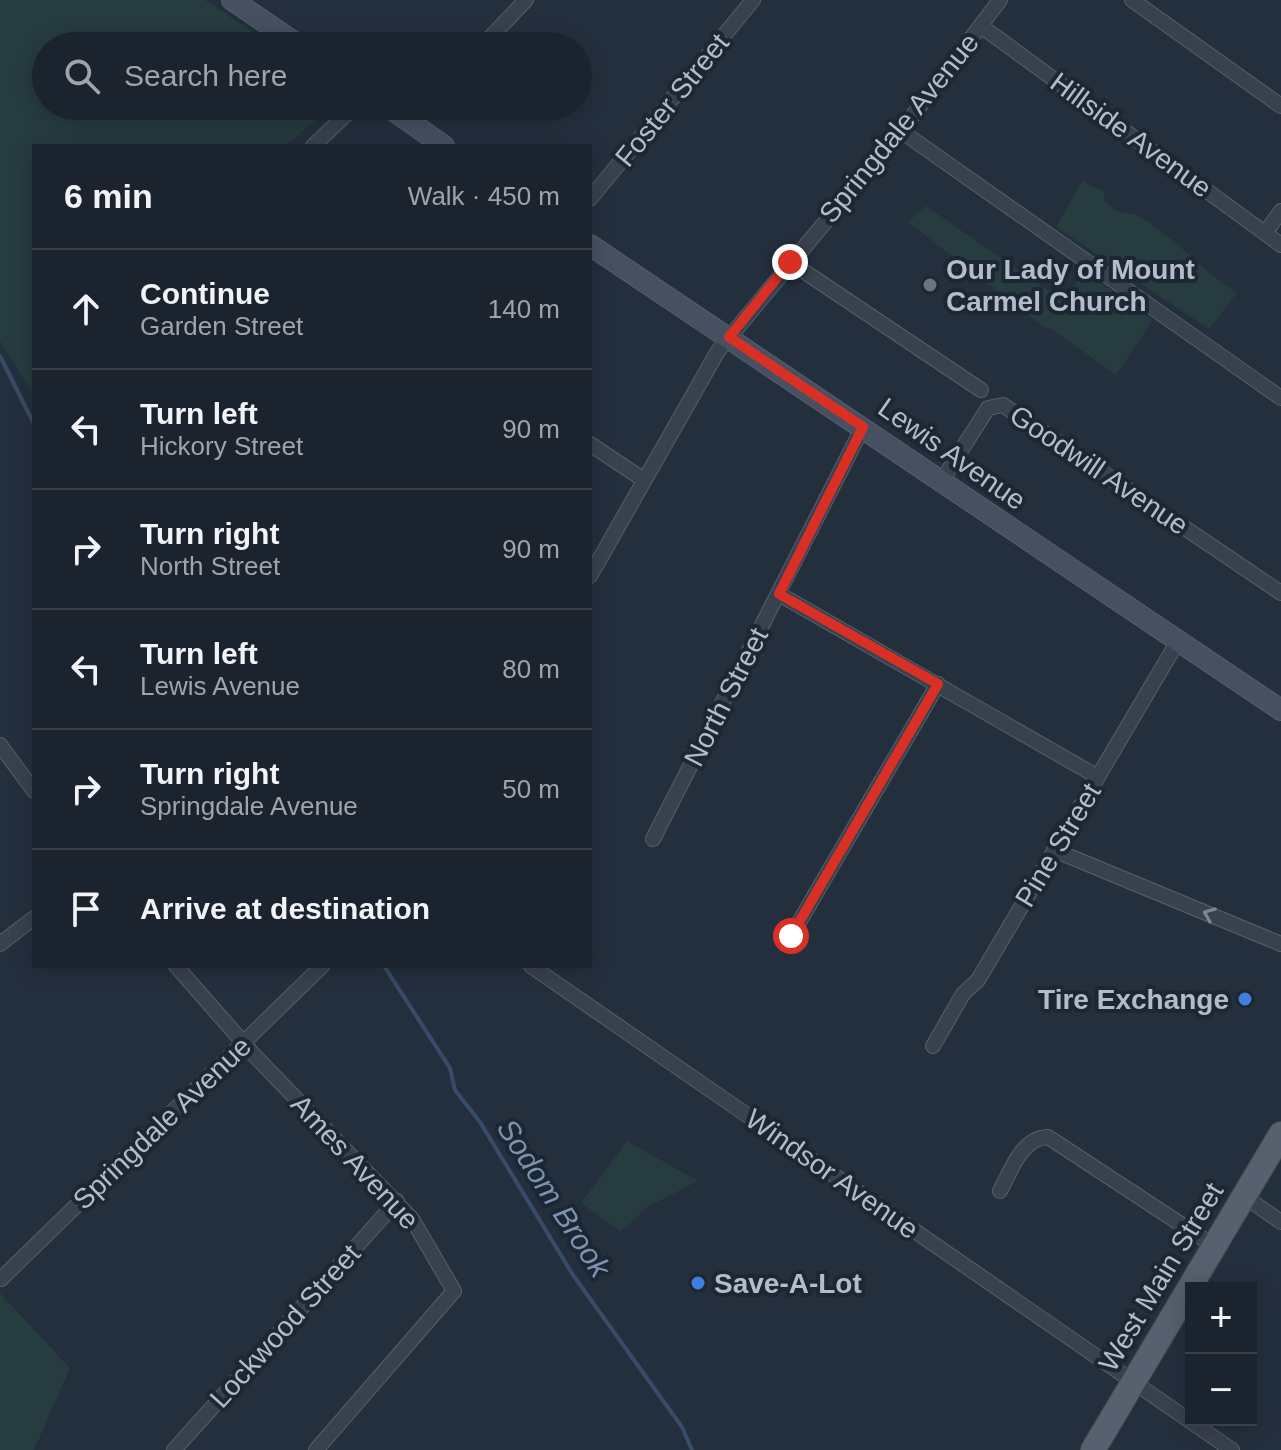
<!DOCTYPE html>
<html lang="en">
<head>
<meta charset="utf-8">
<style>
	body { margin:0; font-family:Arial,sans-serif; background:#282f3a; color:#f1f3f6 }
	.controls { position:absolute; right:24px; bottom:24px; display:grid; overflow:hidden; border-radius:0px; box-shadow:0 4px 20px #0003 }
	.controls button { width:72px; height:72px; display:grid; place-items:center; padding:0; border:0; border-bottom:2px solid #39404a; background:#1b232e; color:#f1f3f6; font:40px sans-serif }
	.stop { position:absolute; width:24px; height:24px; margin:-18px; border:6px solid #d93025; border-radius:50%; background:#fff }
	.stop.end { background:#d93025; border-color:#fff; box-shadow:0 2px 8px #0008 }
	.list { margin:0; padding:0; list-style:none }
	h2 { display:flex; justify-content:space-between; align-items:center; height:104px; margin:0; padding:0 32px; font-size:34px }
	h2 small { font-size:26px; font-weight:400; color:#a0a4aa }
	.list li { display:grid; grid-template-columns:52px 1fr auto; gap:24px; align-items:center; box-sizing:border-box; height:120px; padding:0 32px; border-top:2px solid #39404a }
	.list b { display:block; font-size:30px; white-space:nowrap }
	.list p { margin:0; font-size:26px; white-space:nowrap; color:#a0a4aa }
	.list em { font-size:26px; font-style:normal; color:#a0a4aa }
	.icon { flex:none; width:44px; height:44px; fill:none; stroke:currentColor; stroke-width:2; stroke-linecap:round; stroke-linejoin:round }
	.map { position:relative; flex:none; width:1281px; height:1450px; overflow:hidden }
	.search { position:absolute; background:#1b232e; box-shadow:0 4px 20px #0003; left:32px; top:32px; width:560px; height:88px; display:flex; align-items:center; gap:20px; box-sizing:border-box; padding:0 28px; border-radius:44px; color:#a0a4aa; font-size:30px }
	.panel { position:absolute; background:#1b232e; box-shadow:0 4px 20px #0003; left:32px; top:144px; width:560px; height:824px; border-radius:0px }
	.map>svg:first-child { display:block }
</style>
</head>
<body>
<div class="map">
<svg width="1281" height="1450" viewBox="0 0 1281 1450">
	<rect width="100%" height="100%" fill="#242f3e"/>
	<!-- green -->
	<path fill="#263c3f" d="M 0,0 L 205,0 L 273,46 L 46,46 L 46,106 L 334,106 L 284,146 L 34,146 L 34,396 L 0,341 Z
		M 1082,181 L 1104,192 L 1104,201 C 1124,219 1127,209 1142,218 C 1176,239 1203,271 1237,293 L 1209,329 L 1056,227 Z
		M 926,206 L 1062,300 L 1085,272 L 1153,320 L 1116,375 L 1050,328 L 1044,327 L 908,222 Z
		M 627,1141 L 698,1181 L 647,1207 L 621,1232 L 581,1203 Z
		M 0,1293 L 70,1368 L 34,1450 L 0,1450 Z"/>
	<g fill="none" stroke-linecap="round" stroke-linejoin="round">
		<!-- stream -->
		<path stroke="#394c67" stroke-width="4" d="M 0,356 L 34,424
			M 384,966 L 450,1068 L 455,1090 L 480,1122 L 573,1275 L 682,1427 L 692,1450"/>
		<defs>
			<path id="minor" d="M 1132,0 L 1281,106
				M 981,26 L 1281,245
				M 482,46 L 526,0
				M 409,123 L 425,106
				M 901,131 L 1281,398
				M 313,146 L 355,106
				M 590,199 L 753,0
				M 1265,233 L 1281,211
				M 790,262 L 981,390
				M 590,444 L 644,480
				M 941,482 L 988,408 L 1003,405 L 1281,593
				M 590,576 L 718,351 L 901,131 L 1000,0
				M 779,594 L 1098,777
				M 0,745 L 34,791
				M 653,839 L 863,427
				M 1054,850 L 1281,944
				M 791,936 L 938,684
				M 0,944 L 34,918
				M 176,966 L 254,1055 L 412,1219 L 454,1291 L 316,1450
				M 531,966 L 1232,1450
				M 933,1046 L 963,994 L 978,980 L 1178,641
				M 1000,1191 C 1011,1171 1021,1138 1048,1137 L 1214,1246
				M 1244,1196 L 1281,1222
				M 1,1279 L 322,966
				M 174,1450 L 397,1201"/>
			<path id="secondary" d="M 232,0 L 300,46
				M 387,106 L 444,146
				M 590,245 L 1281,710"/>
			<path id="primary" d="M 1093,1450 L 1281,1134"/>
		</defs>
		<!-- minor casing -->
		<use href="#minor" stroke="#565f6c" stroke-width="16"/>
		<!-- secondary casing -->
		<use href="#secondary" stroke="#565f6c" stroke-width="22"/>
		<!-- primary casing -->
		<use href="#primary" stroke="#414a57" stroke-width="26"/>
		<!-- minor -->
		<use href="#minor" stroke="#38414e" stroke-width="14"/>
		<!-- secondary -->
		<use href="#secondary" stroke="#465061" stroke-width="20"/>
		<!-- primary -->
		<use href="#primary" stroke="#56606e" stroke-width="24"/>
	</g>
	<!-- one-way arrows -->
	<defs><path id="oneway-chevron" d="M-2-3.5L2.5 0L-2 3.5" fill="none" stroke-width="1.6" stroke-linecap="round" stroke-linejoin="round" transform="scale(2)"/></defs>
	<use stroke="#7c8592" href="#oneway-chevron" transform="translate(1209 914) rotate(-158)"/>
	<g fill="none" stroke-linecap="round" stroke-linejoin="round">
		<!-- route -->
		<path stroke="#d93025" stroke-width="10" d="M 790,262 L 729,337 L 863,427 L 779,594 L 938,684 L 791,936"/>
	</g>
	<!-- markers -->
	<circle fill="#6b7280" stroke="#1d2633" stroke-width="3" cx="930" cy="285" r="8"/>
	<g fill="#3f7fe0" stroke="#1d2633" stroke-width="3">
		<circle cx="1245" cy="999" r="8"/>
		<circle cx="698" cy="1283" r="8"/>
	</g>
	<g text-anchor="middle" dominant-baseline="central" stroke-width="8" stroke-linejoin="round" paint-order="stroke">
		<!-- street labels -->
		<g font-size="28" fill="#b4bcc9" stroke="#1d2633">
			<text transform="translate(672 100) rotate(-51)">Foster Street</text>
			<text transform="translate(899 128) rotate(-51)">Springdale Avenue</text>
			<text transform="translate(1131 135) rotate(36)">Hillside Avenue</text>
			<text transform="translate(952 454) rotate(35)">Lewis Avenue</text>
			<text transform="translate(1099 470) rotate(34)">Goodwill Avenue</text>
			<text transform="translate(726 697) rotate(-63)">North Street</text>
			<text transform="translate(1058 845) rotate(-59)">Pine Street</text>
			<text transform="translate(162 1123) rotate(-44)">Springdale Avenue</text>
			<text transform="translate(355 1162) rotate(47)">Ames Avenue</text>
			<text transform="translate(832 1174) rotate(35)">Windsor Avenue</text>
			<text transform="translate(1161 1277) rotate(-59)">West Main Street</text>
			<text transform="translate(285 1326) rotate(-48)">Lockwood Street</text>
		</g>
		<!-- poi labels -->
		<g font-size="28" font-weight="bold" fill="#b4bcc9" stroke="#1d2633" text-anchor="start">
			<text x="946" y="269">Our Lady of Mount<tspan x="946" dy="32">Carmel Church</tspan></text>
			<text x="1229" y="999" text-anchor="end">Tire Exchange</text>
			<text x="714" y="1283">Save-A-Lot</text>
		</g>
		<!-- water labels -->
		<g font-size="30" font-style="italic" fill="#7c92b1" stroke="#1d2633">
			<text transform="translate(554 1198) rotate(57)">Sodom Brook</text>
		</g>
	</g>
</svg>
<div class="controls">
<button>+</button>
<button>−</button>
</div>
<div class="stop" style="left:791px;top:936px"></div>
<div class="stop end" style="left:790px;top:262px"></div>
<div class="search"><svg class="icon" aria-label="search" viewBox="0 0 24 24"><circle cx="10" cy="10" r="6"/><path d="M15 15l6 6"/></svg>Search here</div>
<section class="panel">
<h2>6 min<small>Walk · 450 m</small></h2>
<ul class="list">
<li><svg class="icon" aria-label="ahead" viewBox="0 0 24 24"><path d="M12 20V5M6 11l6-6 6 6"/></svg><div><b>Continue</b><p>Garden Street</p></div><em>140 m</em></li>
<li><svg class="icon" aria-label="left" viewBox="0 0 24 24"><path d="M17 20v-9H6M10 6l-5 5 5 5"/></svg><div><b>Turn left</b><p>Hickory Street</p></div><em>90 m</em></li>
<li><svg class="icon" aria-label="right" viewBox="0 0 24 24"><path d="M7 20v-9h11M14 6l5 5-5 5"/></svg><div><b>Turn right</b><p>North Street</p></div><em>90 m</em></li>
<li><svg class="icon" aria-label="left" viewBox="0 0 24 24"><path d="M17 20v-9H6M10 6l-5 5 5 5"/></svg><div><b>Turn left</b><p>Lewis Avenue</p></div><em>80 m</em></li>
<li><svg class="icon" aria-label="right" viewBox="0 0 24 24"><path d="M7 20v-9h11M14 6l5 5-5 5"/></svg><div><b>Turn right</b><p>Springdale Avenue</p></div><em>50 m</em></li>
<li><svg class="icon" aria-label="arrive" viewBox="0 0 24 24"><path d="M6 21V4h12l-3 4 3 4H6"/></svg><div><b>Arrive at destination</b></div></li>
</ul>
</section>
</div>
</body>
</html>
